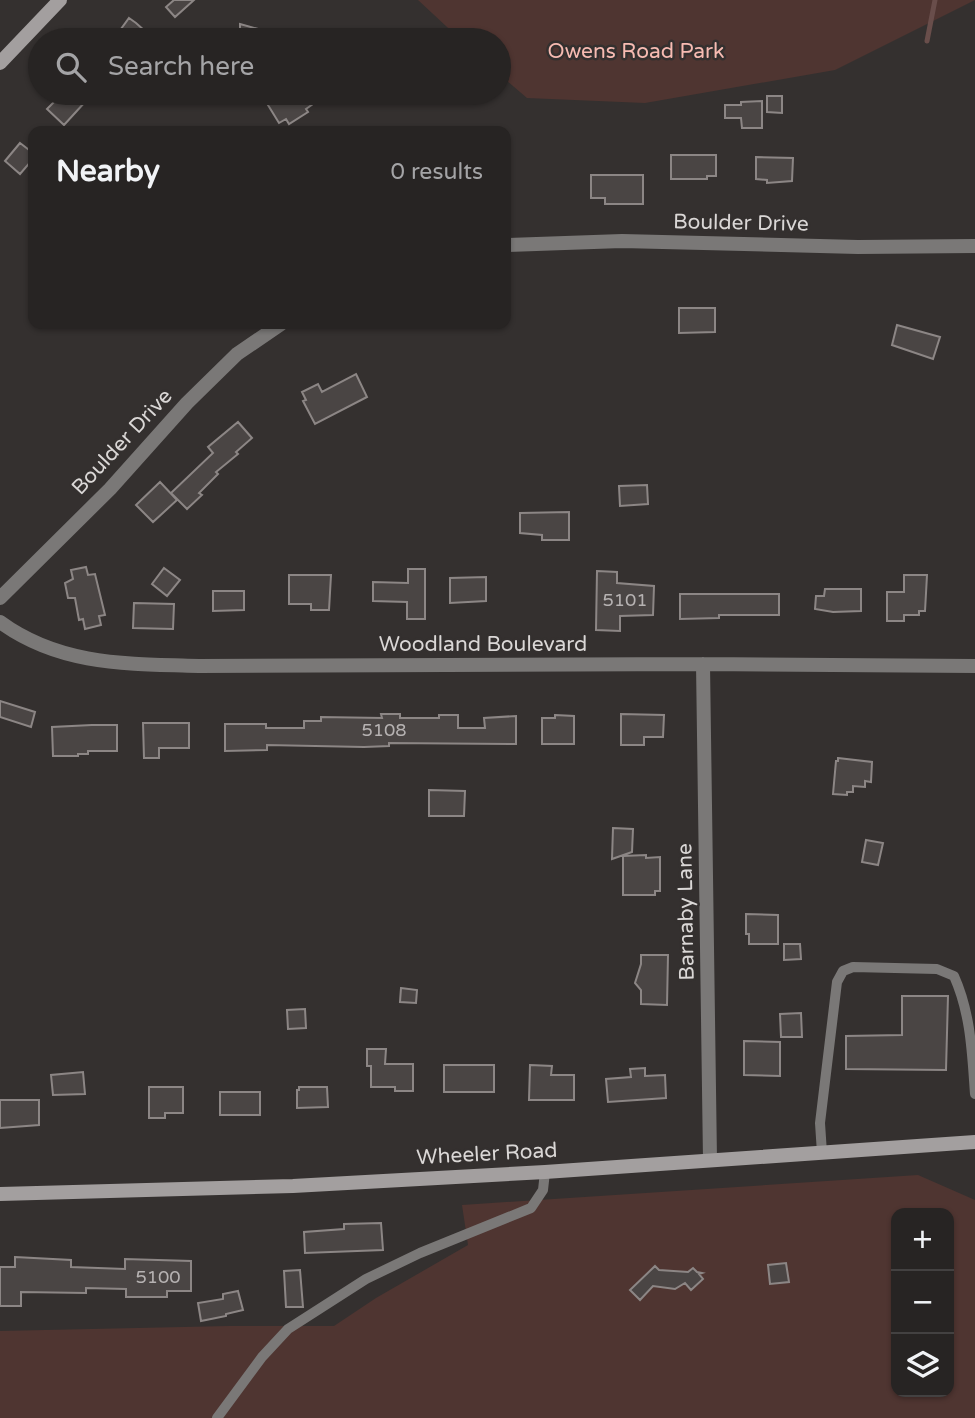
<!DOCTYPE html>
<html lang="en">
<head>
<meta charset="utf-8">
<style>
	body { margin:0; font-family:"Varela Round",sans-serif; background:#2f2c2b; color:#f1f3f6 }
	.controls { position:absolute; right:21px; bottom:21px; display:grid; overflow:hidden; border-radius:14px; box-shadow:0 2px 5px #0004 }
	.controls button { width:63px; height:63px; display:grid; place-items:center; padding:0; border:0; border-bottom:2px solid #434141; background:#272423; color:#f1f3f6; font:35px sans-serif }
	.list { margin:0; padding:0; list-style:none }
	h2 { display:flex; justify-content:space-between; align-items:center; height:91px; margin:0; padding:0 28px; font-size:30px }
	h2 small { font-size:23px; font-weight:400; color:#a4a4a6 }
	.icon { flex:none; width:38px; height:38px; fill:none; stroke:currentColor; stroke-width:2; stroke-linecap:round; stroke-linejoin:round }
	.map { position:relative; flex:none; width:975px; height:1418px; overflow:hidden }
	.search { position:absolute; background:#272423; box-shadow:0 2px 5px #0004; left:28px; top:28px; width:483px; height:77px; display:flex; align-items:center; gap:18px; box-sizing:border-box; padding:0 24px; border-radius:38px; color:#a4a4a6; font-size:26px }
	.panel { position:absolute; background:#272423; box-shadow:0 2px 5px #0004; left:28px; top:126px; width:483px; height:203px; border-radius:14px }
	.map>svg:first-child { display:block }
</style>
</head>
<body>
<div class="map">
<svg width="975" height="1418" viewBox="0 0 975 1418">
	<rect width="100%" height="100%" fill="#34302f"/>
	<!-- green -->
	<path fill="#4f3531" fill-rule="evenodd" d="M 418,0 L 975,0 L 835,70 L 645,103 L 527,98 L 499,74 L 499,40 L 461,40 Z
		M 918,1175 L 975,1200 L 975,1418 L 0,1418 L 0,1331 L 229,1326 L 334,1326 L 376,1298 L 468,1245 L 462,1205 ZM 896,1213 L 949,1213 L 949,1392 L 896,1392 Z"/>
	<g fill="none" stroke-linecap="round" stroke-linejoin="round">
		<!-- stream -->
		<path stroke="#694e4b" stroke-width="5" d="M 927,41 L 935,0"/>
	</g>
	<!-- building -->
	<path fill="#4a4544" stroke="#8c8685" stroke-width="2" d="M 174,0 L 194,0 L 175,17 L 166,7 Z
		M 129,18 L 136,23 L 155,40 L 113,40 Z
		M 240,24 L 283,36 L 282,40 L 240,40 Z
		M 63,93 L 74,93 L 85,102 L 64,125 L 47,109 Z
		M 287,93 L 306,93 L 313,104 L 306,109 L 308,112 L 289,124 L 286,119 L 279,123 L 268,105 Z
		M 767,96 L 782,96 L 782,113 L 767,112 Z
		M 762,101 L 762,128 L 742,128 L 741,118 L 725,118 L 725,105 L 741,105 L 741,102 Z
		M 20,143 L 33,153 L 33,159 L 20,174 L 5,161 Z
		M 671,155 L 716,155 L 716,176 L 707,176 L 707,179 L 671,179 Z
		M 756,157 L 793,158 L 792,181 L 767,183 L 767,180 L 756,179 Z
		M 591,175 L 643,175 L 643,204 L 605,204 L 605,198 L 591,198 Z
		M 679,308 L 715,308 L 715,332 L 679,333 Z
		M 897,325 L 940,337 L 933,359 L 892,345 Z
		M 356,374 L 367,397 L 315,424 L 303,401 L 306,400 L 302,392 L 318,384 L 322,392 Z
		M 238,422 L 252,438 L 236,452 L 238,454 L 216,472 L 218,474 L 199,493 L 202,495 L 187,509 L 171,493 L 213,453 L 208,447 Z
		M 160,482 L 177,500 L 153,522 L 136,505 Z
		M 647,485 L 648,504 L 620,506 L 619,486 Z
		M 569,512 L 569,540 L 542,540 L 542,535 L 520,533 L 520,513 Z
		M 86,567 L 88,575 L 95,574 L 105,615 L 99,616 L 101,625 L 85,629 L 83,619 L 79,620 L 75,598 L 68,598 L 65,583 L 73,579 L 71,570 Z
		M 164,568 L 180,580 L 167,596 L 152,584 Z
		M 408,569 L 425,569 L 425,619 L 407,619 L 407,602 L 373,601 L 373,582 L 408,583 Z
		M 597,571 L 617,572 L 617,583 L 654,586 L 653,615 L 620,616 L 620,631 L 596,630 Z
		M 289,575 L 331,575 L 329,610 L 311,610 L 311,604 L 289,604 Z
		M 904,575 L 927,575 L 925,611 L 919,611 L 919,615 L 904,615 L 904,621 L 887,621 L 887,592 L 904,592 Z
		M 486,577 L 486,601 L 450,603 L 450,578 Z
		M 825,589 L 861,589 L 861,611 L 833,612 L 815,609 L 816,596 L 824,596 Z
		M 213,591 L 244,591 L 244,610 L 213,611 Z
		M 680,594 L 779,594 L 779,615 L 719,615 L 719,618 L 680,619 Z
		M 134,603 L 174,604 L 173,629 L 133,628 Z
		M 0,701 L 35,712 L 31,727 L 0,717 Z
		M 381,714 L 400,714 L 400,718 L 439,718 L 439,715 L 458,715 L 458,728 L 485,728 L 484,718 L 516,716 L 516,744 L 389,743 L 389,746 L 364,747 L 267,745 L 267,750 L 225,751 L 225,724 L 266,724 L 266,728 L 304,728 L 304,721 L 321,721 L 321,717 L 382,718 Z
		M 621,714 L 664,715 L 663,737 L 644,737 L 644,745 L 621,745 Z
		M 555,715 L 574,716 L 574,744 L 542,744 L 542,718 L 555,718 Z
		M 143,723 L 189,723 L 189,748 L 159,748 L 159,758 L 144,758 Z
		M 92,725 L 117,725 L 117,751 L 88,751 L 88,754 L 78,754 L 78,756 L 53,756 L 52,727 Z
		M 838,758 L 872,762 L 871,782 L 865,781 L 865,787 L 853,786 L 853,792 L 847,792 L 847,795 L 833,794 L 836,761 L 838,761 Z
		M 429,790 L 465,791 L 464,816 L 429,816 Z
		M 613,828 L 633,829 L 632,852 L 612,859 Z
		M 866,840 L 883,843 L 878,865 L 862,862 Z
		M 646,855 L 646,858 L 660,857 L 660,891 L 655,891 L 655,895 L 623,895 L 623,856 Z
		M 746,914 L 778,915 L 778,944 L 749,944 L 749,934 L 746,934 Z
		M 784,944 L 800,944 L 801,959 L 784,960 Z
		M 641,955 L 668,955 L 667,1005 L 641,1004 L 641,990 L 635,983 L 641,964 Z
		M 401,988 L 417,990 L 416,1003 L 400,1002 Z
		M 902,996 L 948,996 L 946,1070 L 846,1069 L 846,1036 L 902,1035 Z
		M 305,1009 L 306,1028 L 288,1029 L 287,1010 Z
		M 801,1013 L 802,1037 L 781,1037 L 780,1014 Z
		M 744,1041 L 780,1042 L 780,1076 L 744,1075 Z
		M 367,1049 L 386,1049 L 385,1064 L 413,1064 L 413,1091 L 395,1091 L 395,1087 L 371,1087 L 371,1066 L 367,1066 Z
		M 444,1065 L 494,1065 L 494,1092 L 444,1092 Z
		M 530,1065 L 552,1066 L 551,1075 L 574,1075 L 574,1100 L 529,1100 Z
		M 645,1068 L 645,1076 L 665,1075 L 666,1098 L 608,1102 L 606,1079 L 631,1077 L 630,1069 Z
		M 83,1072 L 85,1094 L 53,1095 L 51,1075 Z
		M 149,1087 L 183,1087 L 183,1113 L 165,1113 L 165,1118 L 149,1118 Z
		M 299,1087 L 327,1087 L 328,1107 L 297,1108 L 297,1090 L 299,1090 Z
		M 220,1092 L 260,1092 L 260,1115 L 220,1115 Z
		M 0,1100 L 39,1100 L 39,1125 L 0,1128 Z
		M 381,1223 L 383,1250 L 305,1253 L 304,1232 L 344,1229 L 344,1224 Z
		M 15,1257 L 71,1260 L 71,1267 L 125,1269 L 125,1259 L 191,1261 L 191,1291 L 167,1291 L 167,1297 L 126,1297 L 126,1289 L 86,1288 L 86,1293 L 21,1292 L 21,1306 L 0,1306 L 0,1267 L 15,1267 Z
		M 786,1263 L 789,1282 L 770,1284 L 768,1265 Z
		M 655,1266 L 659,1270 L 688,1272 L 693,1268 L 697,1272 L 702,1273 L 699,1274 L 703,1279 L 691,1290 L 685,1283 L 675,1289 L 653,1286 L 640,1300 L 630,1290 Z
		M 300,1270 L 303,1307 L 286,1307 L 284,1271 Z
		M 238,1291 L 243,1310 L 226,1314 L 226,1316 L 201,1321 L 198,1303 L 223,1299 L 223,1294 Z"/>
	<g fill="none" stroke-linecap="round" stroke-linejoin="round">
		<!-- lane -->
		<path stroke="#7a7877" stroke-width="10" d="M 822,1153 L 820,1123 L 837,982 L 843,971 L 853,967 L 937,969 L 954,976 C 971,1014 972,1053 975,1094
			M 217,1418 L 262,1357 L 288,1329 L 366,1279 L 420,1253 L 531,1208 L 543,1190 L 545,1172"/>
		<!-- street -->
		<path stroke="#7a7877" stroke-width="14" d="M 506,245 L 622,241 L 858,247 L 975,246
			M 0,598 L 110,489 L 187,403 L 237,354 L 281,324
			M 0,622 C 60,666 128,664 199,666 L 703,664 L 975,666
			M 703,664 L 710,1160"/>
		<!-- secondary -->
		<path stroke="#a39f9f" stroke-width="14" d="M 0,63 L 60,0
			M 0,1194 L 293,1186 L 545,1172 L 975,1142"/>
	</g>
	<g text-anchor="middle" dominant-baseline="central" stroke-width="5" stroke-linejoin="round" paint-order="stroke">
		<!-- number labels -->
		<g font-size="18" fill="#b6b2b2">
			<text x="625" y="600">5101</text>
			<text x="384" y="730">5108</text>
			<text x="158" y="1277">5100</text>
		</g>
		<!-- park labels -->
		<g font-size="21" fill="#f7bbb2" stroke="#34302f">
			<text x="636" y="51">Owens Road Park</text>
		</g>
		<!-- street labels -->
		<g font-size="21" fill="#dad7d6" stroke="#34302f">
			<text transform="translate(741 223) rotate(1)">Boulder Drive</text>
			<text transform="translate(122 442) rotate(-47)">Boulder Drive</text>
			<text x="483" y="644">Woodland Boulevard</text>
			<text transform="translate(686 912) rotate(-91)">Barnaby Lane</text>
			<text transform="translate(487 1154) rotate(-3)">Wheeler Road</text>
		</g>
	</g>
</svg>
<div class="controls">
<button>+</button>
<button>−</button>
<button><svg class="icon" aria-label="layers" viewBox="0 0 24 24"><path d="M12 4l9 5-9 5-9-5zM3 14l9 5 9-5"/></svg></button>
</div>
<div class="search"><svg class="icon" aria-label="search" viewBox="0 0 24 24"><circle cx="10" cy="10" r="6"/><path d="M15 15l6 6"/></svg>Search here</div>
<section class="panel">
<h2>Nearby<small>0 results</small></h2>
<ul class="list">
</ul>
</section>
</div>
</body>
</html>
